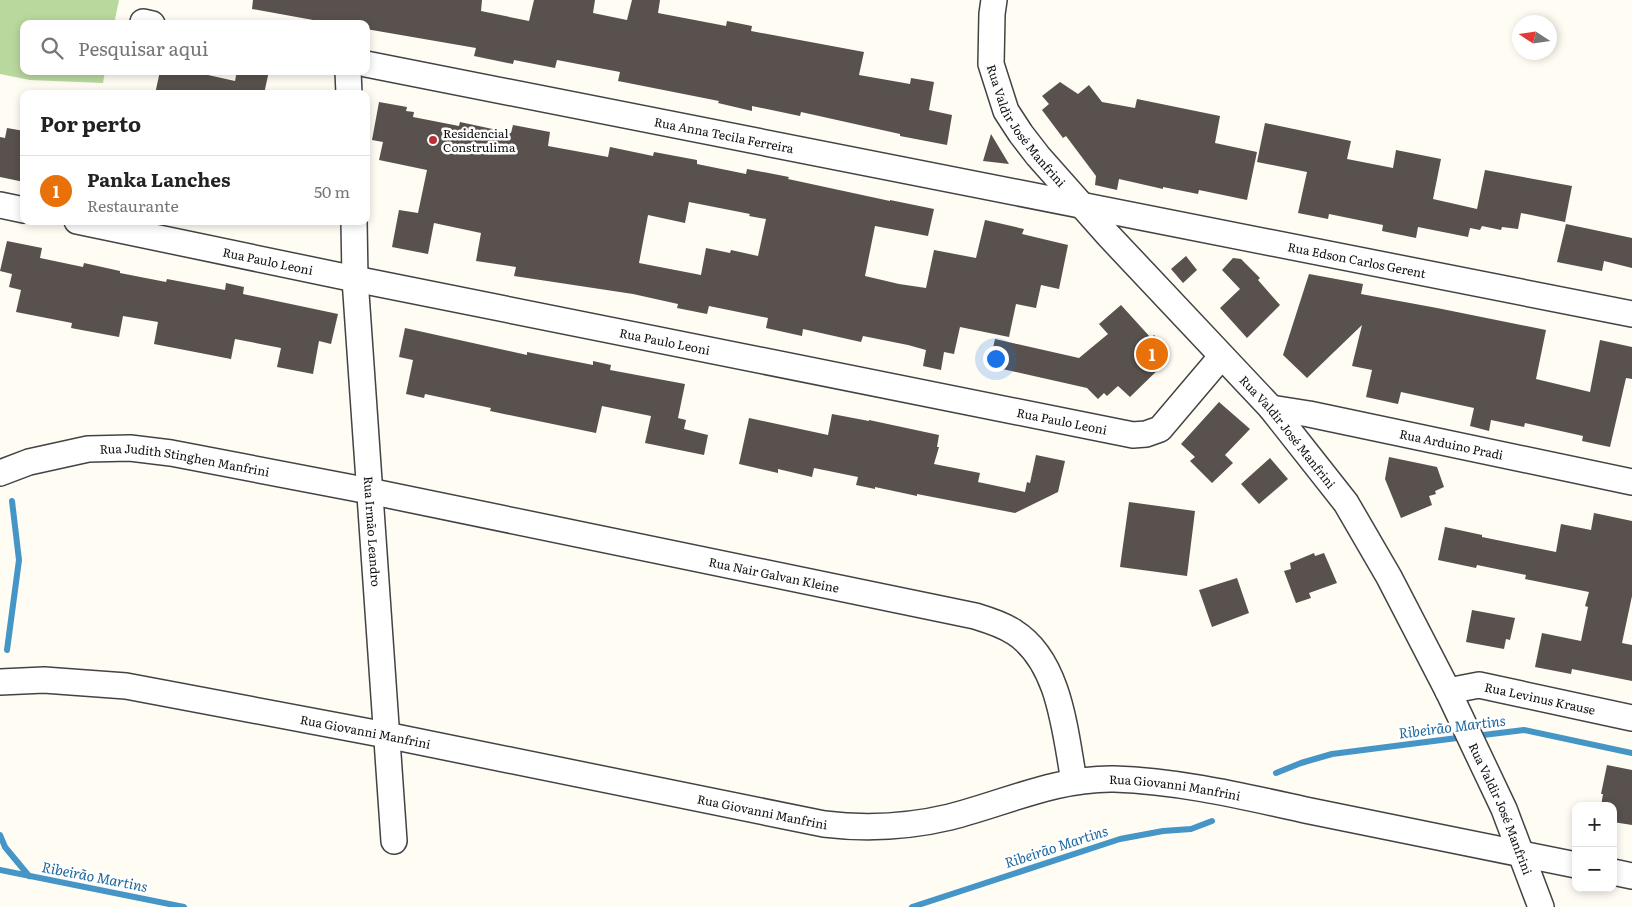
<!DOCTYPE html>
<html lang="pt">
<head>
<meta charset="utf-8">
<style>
	body { margin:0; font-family:Literata,serif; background:#f6f6f6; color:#222 }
	.controls { position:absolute; right:15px; bottom:15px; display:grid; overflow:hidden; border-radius:10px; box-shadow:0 2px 8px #0003 }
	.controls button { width:45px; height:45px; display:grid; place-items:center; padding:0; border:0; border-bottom:1px solid #e0e0e0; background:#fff; color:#222; font:25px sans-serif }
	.compass { position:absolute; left:1512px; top:15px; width:45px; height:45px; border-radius:50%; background:#fff; box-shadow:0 2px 8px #0003; rotate:282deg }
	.you { position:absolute; left:995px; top:358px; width:18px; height:18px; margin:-12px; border:4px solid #fff; border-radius:50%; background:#1a73e8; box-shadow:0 0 0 8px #1a73e833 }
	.badge { display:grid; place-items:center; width:32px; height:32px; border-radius:50%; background:#ba2e37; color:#fff; font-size:16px; font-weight:700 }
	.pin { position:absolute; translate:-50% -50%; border:2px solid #fff; box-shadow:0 1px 5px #0006 }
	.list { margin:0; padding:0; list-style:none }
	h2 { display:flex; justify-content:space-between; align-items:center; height:65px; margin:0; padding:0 20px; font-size:21px }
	h2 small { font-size:16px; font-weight:400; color:#767676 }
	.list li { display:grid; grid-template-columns:32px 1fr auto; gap:15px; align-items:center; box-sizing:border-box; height:70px; padding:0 20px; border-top:1px solid #e0e0e0 }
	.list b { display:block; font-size:19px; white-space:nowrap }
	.list p { margin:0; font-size:16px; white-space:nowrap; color:#767676 }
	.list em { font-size:16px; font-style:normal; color:#767676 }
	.icon { flex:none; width:28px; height:28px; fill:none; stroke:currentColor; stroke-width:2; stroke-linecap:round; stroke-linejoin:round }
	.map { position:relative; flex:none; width:1632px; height:907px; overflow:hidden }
	.search { position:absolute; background:#fff; box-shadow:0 2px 8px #0003; left:20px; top:20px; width:350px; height:55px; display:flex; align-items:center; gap:12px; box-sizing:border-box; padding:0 18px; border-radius:10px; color:#767676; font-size:19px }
	.panel { position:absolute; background:#fff; box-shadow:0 2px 8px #0003; left:20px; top:90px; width:350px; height:135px; border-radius:10px }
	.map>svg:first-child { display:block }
</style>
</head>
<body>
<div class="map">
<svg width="1632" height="907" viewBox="0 0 1632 907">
	<rect width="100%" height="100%" fill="#fefcf3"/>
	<!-- forest -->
	<path fill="#b9d89e" d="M 0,0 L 119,0 L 114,24 L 24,24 L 24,71 L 105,71 L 103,83 L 30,80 L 0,74 Z"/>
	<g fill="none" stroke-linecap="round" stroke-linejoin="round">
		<!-- stream -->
		<path stroke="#4595c7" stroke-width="6" d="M 7,650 L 19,560 L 12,501
			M 1475,736 L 1524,730 L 1632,753
			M 1276,773 L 1301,763 L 1332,754 L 1465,737
			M 0,835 L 5,847 L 29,876
			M 0,870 L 184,907
			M 912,907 L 1120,839 L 1163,831 L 1191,829 L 1212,821"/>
	</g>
	<!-- building -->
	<path fill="#58514d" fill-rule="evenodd" d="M 253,0 L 482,0 L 481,11 L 529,21 L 534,0 L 595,0 L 593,13 L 627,20 L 632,0 L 660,0 L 658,13 L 726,26 L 727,21 L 752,26 L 751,31 L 864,52 L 859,75 L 910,84 L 911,78 L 934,82 L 929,110 L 952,115 L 947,145 L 900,136 L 900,134 L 801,112 L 800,116 L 752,106 L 752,111 L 718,103 L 719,101 L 618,81 L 620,72 L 557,60 L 555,68 L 514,60 L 513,64 L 474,56 L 476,48 L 366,29 L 366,24 L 335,24 L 252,9 Z
		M 160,71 L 190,71 L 235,81 L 237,71 L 269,71 L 264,94 L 155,94 Z
		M 1060,82 L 1078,94 L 1089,85 L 1102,102 L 1135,108 L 1137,99 L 1220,116 L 1215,143 L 1257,152 L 1247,200 L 1199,190 L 1198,194 L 1163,187 L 1163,189 L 1119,179 L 1117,190 L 1095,185 L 1096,176 L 1066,136 L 1063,138 L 1042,110 L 1049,104 L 1042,96 Z
		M 379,102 L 407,107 L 406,111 L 414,112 L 413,117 L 459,126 L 460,122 L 511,133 L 513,125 L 550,132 L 548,146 L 608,157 L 610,147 L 653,156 L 654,152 L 697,160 L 697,164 L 746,174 L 747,169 L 789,177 L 788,179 L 890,201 L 890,200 L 934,209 L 928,236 L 875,226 L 865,276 L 899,284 L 926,288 L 934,250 L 976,258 L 985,220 L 1024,229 L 1022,234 L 1068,245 L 1059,289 L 1041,285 L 1036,308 L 1016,304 L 1009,337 L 960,327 L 954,354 L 944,352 L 941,370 L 923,366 L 926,350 L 908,345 L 863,336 L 861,342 L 803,329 L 802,336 L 766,328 L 768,318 L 709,306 L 707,314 L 677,308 L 678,304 L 633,294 L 514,276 L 516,267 L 476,261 L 481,233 L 434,223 L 428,254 L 392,247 L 399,210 L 418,213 L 427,170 L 379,160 L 383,142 L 372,140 ZM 689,202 L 750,214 L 749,216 L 766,219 L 758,256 L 731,250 L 730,253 L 706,248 L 701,275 L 639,263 L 648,215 L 685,223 Z
		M 1265,123 L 1351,141 L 1347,159 L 1393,168 L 1396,150 L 1441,159 L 1433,199 L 1477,209 L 1485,170 L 1572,186 L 1565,222 L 1521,213 L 1518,229 L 1502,227 L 1501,230 L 1482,226 L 1480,230 L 1470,228 L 1468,237 L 1418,227 L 1416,238 L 1382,231 L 1383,225 L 1329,214 L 1328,219 L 1298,213 L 1307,172 L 1257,162 Z
		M 7,128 L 24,131 L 24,182 L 0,177 L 0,137 L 5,138 Z
		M 991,134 L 1009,164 L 983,161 Z
		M 1566,224 L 1632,238 L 1632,268 L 1604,261 L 1602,271 L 1557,262 Z
		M 7,241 L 42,248 L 40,258 L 83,267 L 84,263 L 120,271 L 120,273 L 166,282 L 167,279 L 225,290 L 226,283 L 244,287 L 243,294 L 338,314 L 331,344 L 319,341 L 313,374 L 277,367 L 281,348 L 235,339 L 231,359 L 154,344 L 158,322 L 123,316 L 119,337 L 71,328 L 72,323 L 16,312 L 21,290 L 9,287 L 12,274 L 0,271 Z
		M 1186,256 L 1197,270 L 1183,283 L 1171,269 Z
		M 1233,258 L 1241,259 L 1260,278 L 1258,280 L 1280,305 L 1247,338 L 1220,308 L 1240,289 L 1222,270 Z
		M 1309,274 L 1363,284 L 1361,294 L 1437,308 L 1546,330 L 1536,379 L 1590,392 L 1600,340 L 1632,347 L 1632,379 L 1626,378 L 1610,447 L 1582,441 L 1583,436 L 1525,423 L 1524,427 L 1491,420 L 1489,431 L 1470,426 L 1474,408 L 1401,392 L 1398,404 L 1366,397 L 1372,370 L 1352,366 L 1362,325 L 1307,378 L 1283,355 Z
		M 1121,305 L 1151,338 L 1154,335 L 1166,348 L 1167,361 L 1130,397 L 1118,386 L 1107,396 L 1104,393 L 1098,399 L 1087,388 L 989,366 L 995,339 L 1079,358 L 1108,334 L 1099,324 Z
		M 405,328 L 527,355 L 527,352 L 593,365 L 593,361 L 611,365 L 610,370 L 685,384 L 678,418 L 686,420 L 684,429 L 708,435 L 704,455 L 645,443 L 651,416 L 602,406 L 596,433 L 504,414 L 490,411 L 491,408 L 425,394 L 424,398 L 406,394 L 413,360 L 399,357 Z
		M 1219,402 L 1250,429 L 1225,455 L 1233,463 L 1212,483 L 1190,461 L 1195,457 L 1181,444 Z
		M 832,414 L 869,421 L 869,420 L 939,435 L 937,447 L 939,447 L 934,464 L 980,473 L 978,482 L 1025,492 L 1027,482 L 1030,483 L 1036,455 L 1065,461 L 1058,492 L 1015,513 L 917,494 L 917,496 L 875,487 L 875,489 L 856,485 L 858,477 L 814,468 L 812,477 L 778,469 L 778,473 L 739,464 L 749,418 L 828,435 Z
		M 1389,457 L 1437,467 L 1444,487 L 1435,491 L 1436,494 L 1429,496 L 1432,505 L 1401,518 L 1385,479 Z
		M 1270,458 L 1288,479 L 1259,504 L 1241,484 Z
		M 1129,502 L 1195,511 L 1187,576 L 1120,567 Z
		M 1594,513 L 1632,521 L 1632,596 L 1622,643 L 1632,645 L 1632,681 L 1572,669 L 1571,674 L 1535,667 L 1542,633 L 1581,641 L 1588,607 L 1585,606 L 1589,592 L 1525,579 L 1526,575 L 1477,565 L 1476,568 L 1438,560 L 1445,527 L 1482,535 L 1482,537 L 1556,552 L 1561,524 L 1591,530 Z
		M 1314,553 L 1315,556 L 1324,553 L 1337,583 L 1309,593 L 1311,598 L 1296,603 L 1284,571 L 1291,569 L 1290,563 Z
		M 1237,578 L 1249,613 L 1212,627 L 1199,590 Z
		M 1472,610 L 1515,618 L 1510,640 L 1506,639 L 1504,649 L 1466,642 Z
		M 1607,765 L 1632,770 L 1632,825 L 1613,822 L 1613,806 L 1601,806 L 1603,794 L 1601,794 Z"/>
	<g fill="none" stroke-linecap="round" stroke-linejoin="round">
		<defs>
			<g id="minor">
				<path id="s1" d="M 994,0 L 992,14 L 991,64 L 1006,111 L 1021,134 L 1038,156 L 1109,236 L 1271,408 L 1346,503 L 1389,577 L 1448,691 L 1504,809 L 1541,907"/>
				<path d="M 143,22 L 152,24"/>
				<path id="s2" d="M 366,64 L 1632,314"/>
				<path d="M 348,71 L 349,94"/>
				<path d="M 0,205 L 24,210"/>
				<path id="s3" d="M 77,221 L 355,279 L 1133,435 L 1146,434 L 1160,429 L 1221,357"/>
				<path id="s4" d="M 354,221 L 355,279 L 394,841"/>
				<path id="s5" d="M 1271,408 L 1309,414 L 1632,482"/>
				<path id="s6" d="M 0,473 L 29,462 L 88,449 L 130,448 L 171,453 L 369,491 L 975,616 C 988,620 1002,624 1014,632 C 1060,661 1065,732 1074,781"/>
				<path id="s7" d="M 0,682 L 44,680 L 126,686 L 386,735 L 824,824 C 866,829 908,827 950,817 C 1005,803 1056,778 1114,779 C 1182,781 1250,798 1315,812 C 1402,830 1489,847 1576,865"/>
				<path id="s8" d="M 1448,691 L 1479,685 L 1632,718"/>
				<path d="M 1613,872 L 1632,876"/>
			</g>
		</defs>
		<!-- minor casing -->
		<use href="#minor" stroke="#434343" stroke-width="28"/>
		<!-- minor -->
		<use href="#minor" stroke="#fff" stroke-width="25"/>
	</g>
	<!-- markers -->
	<circle fill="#ba2e37" stroke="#fff" stroke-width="2" cx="433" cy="140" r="5"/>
	<g text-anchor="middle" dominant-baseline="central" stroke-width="5" stroke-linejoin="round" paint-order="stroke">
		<!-- street labels -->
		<g font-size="12" fill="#101010" stroke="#fff">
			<text stroke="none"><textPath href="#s1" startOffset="136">Rua Valdir José Manfrini</textPath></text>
			<text stroke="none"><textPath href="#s2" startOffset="365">Rua Anna Tecila Ferreira</textPath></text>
			<text stroke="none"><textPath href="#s2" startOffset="1010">Rua Edson Carlos Gerent</textPath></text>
			<text stroke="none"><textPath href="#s3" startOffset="195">Rua Paulo Leoni</textPath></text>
			<text stroke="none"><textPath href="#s3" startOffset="600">Rua Paulo Leoni</textPath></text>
			<text stroke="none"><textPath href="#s3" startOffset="1005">Rua Paulo Leoni</textPath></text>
			<text stroke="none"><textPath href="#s1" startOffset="541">Rua Valdir José Manfrini</textPath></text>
			<text stroke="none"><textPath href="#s5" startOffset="184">Rua Arduino Pradi</textPath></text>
			<text stroke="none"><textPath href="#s6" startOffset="189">Rua Judith Stinghen Manfrini</textPath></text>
			<text stroke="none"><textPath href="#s4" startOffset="311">Rua Irmão Leandro</textPath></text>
			<text stroke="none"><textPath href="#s6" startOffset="790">Rua Nair Galvan Kleine</textPath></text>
			<text stroke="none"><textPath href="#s8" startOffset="94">Rua Levinus Krause</textPath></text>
			<text stroke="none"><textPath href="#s7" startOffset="370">Rua Giovanni Manfrini</textPath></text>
			<text stroke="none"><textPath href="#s7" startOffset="1195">Rua Giovanni Manfrini</textPath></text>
			<text stroke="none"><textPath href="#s1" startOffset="976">Rua Valdir José Manfrini</textPath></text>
			<text stroke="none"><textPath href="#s7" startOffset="775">Rua Giovanni Manfrini</textPath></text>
		</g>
		<!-- poi labels -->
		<g font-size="12" fill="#101010" stroke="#fff" text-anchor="start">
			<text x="443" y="133">Residencial<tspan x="443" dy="14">Construlima</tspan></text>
		</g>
		<!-- water labels -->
		<g font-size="14" font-style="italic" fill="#1e679d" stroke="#fff">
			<text transform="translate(1452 726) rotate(-7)">Ribeirão Martins</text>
			<text transform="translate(1056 846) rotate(-18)">Ribeirão Martins</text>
			<text transform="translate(95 876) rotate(11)">Ribeirão Martins</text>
		</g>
	</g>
</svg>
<div class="controls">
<button>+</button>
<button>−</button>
</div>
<svg class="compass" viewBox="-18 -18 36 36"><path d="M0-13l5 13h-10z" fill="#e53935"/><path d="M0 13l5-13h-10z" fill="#767676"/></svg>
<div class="you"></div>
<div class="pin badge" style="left:1152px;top:354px;background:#e8710a">1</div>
<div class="search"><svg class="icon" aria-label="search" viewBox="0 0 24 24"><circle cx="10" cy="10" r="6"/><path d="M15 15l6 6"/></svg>Pesquisar aqui</div>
<section class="panel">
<h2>Por perto<small></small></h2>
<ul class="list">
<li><span class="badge" style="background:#e8710a">1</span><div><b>Panka Lanches</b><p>Restaurante</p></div><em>50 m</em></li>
</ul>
</section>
</div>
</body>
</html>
